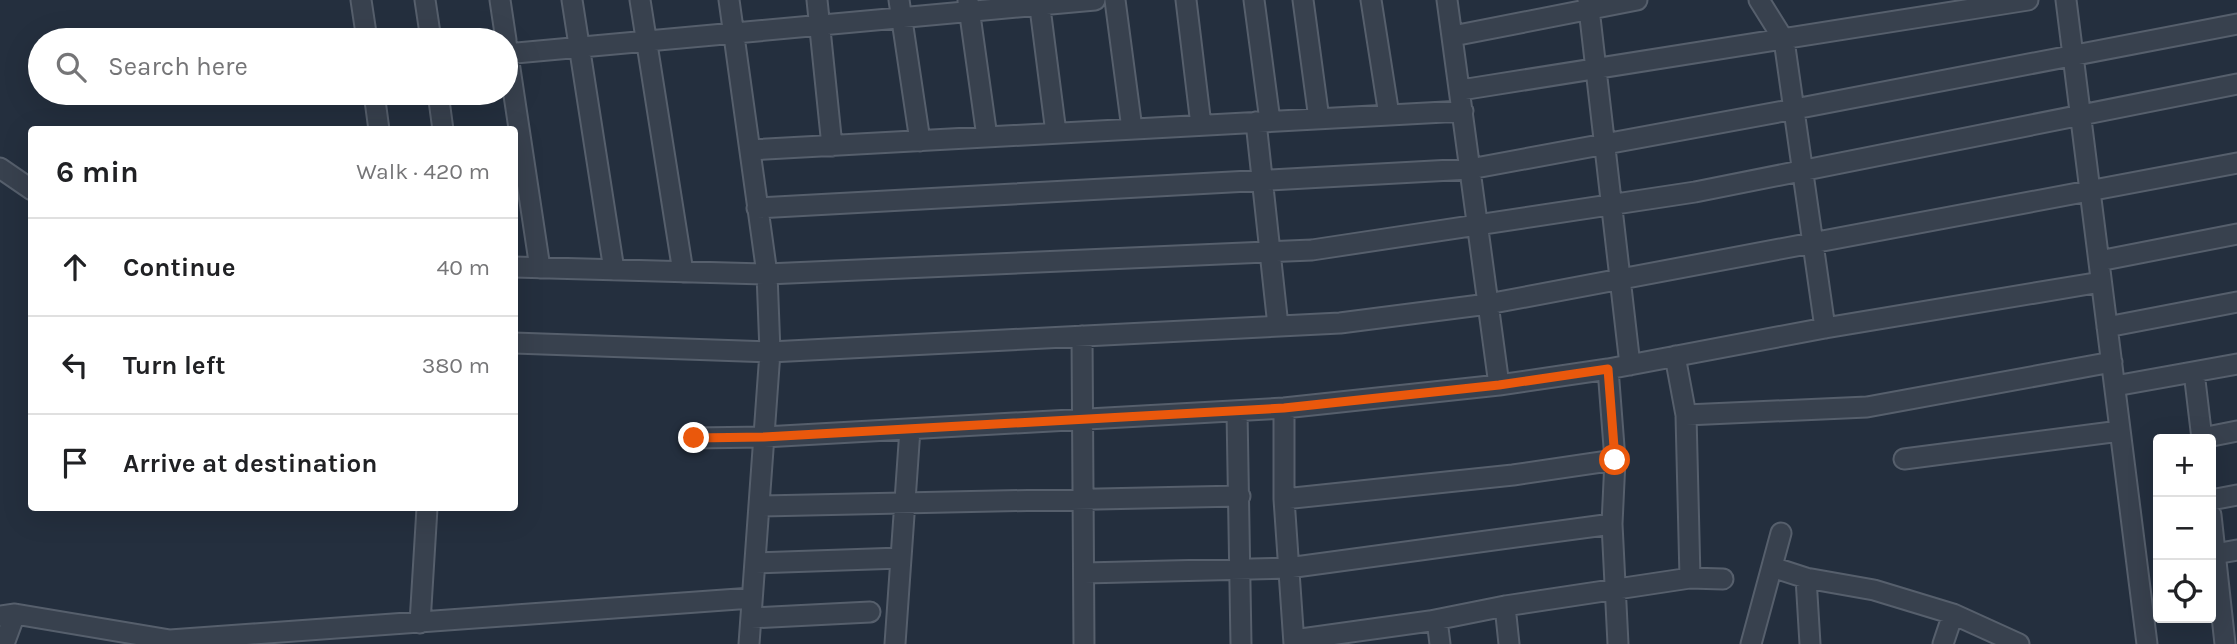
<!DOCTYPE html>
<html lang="en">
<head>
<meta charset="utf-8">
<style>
	body { margin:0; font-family:Karla,sans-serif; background:#f6f6f6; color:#202124 }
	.controls { position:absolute; right:21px; bottom:21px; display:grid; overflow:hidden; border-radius:7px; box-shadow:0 7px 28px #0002 }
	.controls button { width:63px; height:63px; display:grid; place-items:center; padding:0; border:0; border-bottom:2px solid #e0e0e0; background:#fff; color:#202124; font:35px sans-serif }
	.stop { position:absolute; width:21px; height:21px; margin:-16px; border:5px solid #ea580c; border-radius:50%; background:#fff }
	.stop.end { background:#ea580c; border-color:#fff; box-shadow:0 2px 7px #0008 }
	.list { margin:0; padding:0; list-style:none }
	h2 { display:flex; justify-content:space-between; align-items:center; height:91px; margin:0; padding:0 28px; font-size:30px }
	h2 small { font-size:23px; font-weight:400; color:#757577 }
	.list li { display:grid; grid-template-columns:46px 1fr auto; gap:21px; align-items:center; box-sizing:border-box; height:98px; padding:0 28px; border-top:2px solid #e0e0e0 }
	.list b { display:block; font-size:26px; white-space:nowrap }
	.list em { font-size:23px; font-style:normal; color:#757577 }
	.icon { flex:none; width:38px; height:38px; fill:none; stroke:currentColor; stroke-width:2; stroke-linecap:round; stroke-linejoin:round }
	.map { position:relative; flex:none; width:2237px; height:644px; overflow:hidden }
	.search { position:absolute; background:#fff; box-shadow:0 7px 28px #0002; left:28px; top:28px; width:490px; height:77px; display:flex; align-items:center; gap:18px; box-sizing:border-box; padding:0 24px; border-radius:38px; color:#757577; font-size:26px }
	.panel { position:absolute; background:#fff; box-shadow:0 7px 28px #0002; left:28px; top:126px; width:490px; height:385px; border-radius:7px }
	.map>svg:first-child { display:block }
</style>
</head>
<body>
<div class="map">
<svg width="2237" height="644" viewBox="0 0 2237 644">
	<rect width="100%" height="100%" fill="#242f3e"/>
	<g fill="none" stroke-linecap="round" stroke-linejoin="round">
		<defs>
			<path id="street" d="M 361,0 L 367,40
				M 425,0 L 431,40
				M 500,0 L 506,40
				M 572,0 L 614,270
				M 640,0 L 683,272
				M 729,0 L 767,274 L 770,352 L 749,644
				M 817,0 L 832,146
				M 899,0 L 920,141
				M 1039,0 L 1056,133
				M 1115,0 L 1132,129
				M 1186,0 L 1201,125
				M 1254,0 L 1270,121
				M 1303,0 L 1319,119
				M 1371,0 L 1389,115
				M 1447,0 L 1499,385
				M 1588,0 L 1630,365
				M 1759,0 L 1784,40 L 1825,328
				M 2066,0 L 2147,644
				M 968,1 L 987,137
				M 1453,36 L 1637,0
				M 506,42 L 540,268
				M 506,54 L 1095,0
				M 1461,90 L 2028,0
				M 374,93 L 379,130
				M 438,93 L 443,130
				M 1256,122 L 1278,326
				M 750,150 L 1463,111
				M 0,168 L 32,190
				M 757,208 L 1470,169 L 1795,109 L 2237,24
				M 2099,261 L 2237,234
				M 514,267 L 767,274 L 1312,250 L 1695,192 L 2237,84
				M 2107,327 L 2237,302
				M 1082,336 L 1084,644
				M 514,343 L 770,352 L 1340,323 L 1488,304 L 2237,163
				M 1675,356 L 1686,415 L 1690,578
				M 1608,369 L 1615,460 L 1612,524 L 1618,644
				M 2194,372 L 2202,439
				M 2115,386 L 2237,364
				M 1284,408 L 1284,499 L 1294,644
				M 1237,411 L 1241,644
				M 1686,415 L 1867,407 L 2112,362
				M 694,438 L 764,437 L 1284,408 L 1499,385 L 1608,369 L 1825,328 L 2101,282
				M 2202,438 L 2237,431
				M 1904,459 L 2120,431
				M 1284,499 L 1513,475 L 1615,460
				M 2211,500 L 2237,495
				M 759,506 L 1240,496
				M 2211,515 L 2225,644
				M 2215,554 L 2237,550
				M 755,563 L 901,558
				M 1772,567 L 1806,578 L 1874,590 L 1953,614 L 2019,644
				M 1084,573 L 1288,568 L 1612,524
				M 1806,578 L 1810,644
				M 1505,606 L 1509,644
				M 0,616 L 15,614 L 170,640 L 752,598
				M 751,618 L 870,612
				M 1437,620 L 1440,644
				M 420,623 L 427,508
				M 1294,640 L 1430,621 L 1505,606 L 1690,578 L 1723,579
				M 4,644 L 15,614
				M 895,644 L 910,429
				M 1751,644 L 1781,533
				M 1943,644 L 1953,614"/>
		</defs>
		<!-- street casing -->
		<use href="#street" stroke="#565f6c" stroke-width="23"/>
		<!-- street -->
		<use href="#street" stroke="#38414e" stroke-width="19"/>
	</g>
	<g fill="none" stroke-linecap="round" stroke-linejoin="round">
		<!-- route -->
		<path stroke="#ea580c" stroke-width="9" d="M 694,438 L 764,437 L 1284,408 L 1499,385 L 1608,369 L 1615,460"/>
	</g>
</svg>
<div class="controls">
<button>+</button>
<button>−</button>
<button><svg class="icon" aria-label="locate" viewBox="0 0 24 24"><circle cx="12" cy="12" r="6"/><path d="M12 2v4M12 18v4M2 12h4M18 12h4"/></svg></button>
</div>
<div class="stop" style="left:1615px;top:460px"></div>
<div class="stop end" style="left:694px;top:438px"></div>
<div class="search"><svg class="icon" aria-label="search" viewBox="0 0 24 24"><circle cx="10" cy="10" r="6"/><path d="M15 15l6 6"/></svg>Search here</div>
<section class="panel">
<h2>6 min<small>Walk · 420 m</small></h2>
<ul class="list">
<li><svg class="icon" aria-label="ahead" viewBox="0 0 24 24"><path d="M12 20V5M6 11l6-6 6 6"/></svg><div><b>Continue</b></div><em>40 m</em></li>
<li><svg class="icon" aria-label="left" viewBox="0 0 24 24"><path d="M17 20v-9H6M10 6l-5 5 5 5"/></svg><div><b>Turn left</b></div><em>380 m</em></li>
<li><svg class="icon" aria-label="arrive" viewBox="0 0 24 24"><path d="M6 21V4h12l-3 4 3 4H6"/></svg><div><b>Arrive at destination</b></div></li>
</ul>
</section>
</div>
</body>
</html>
